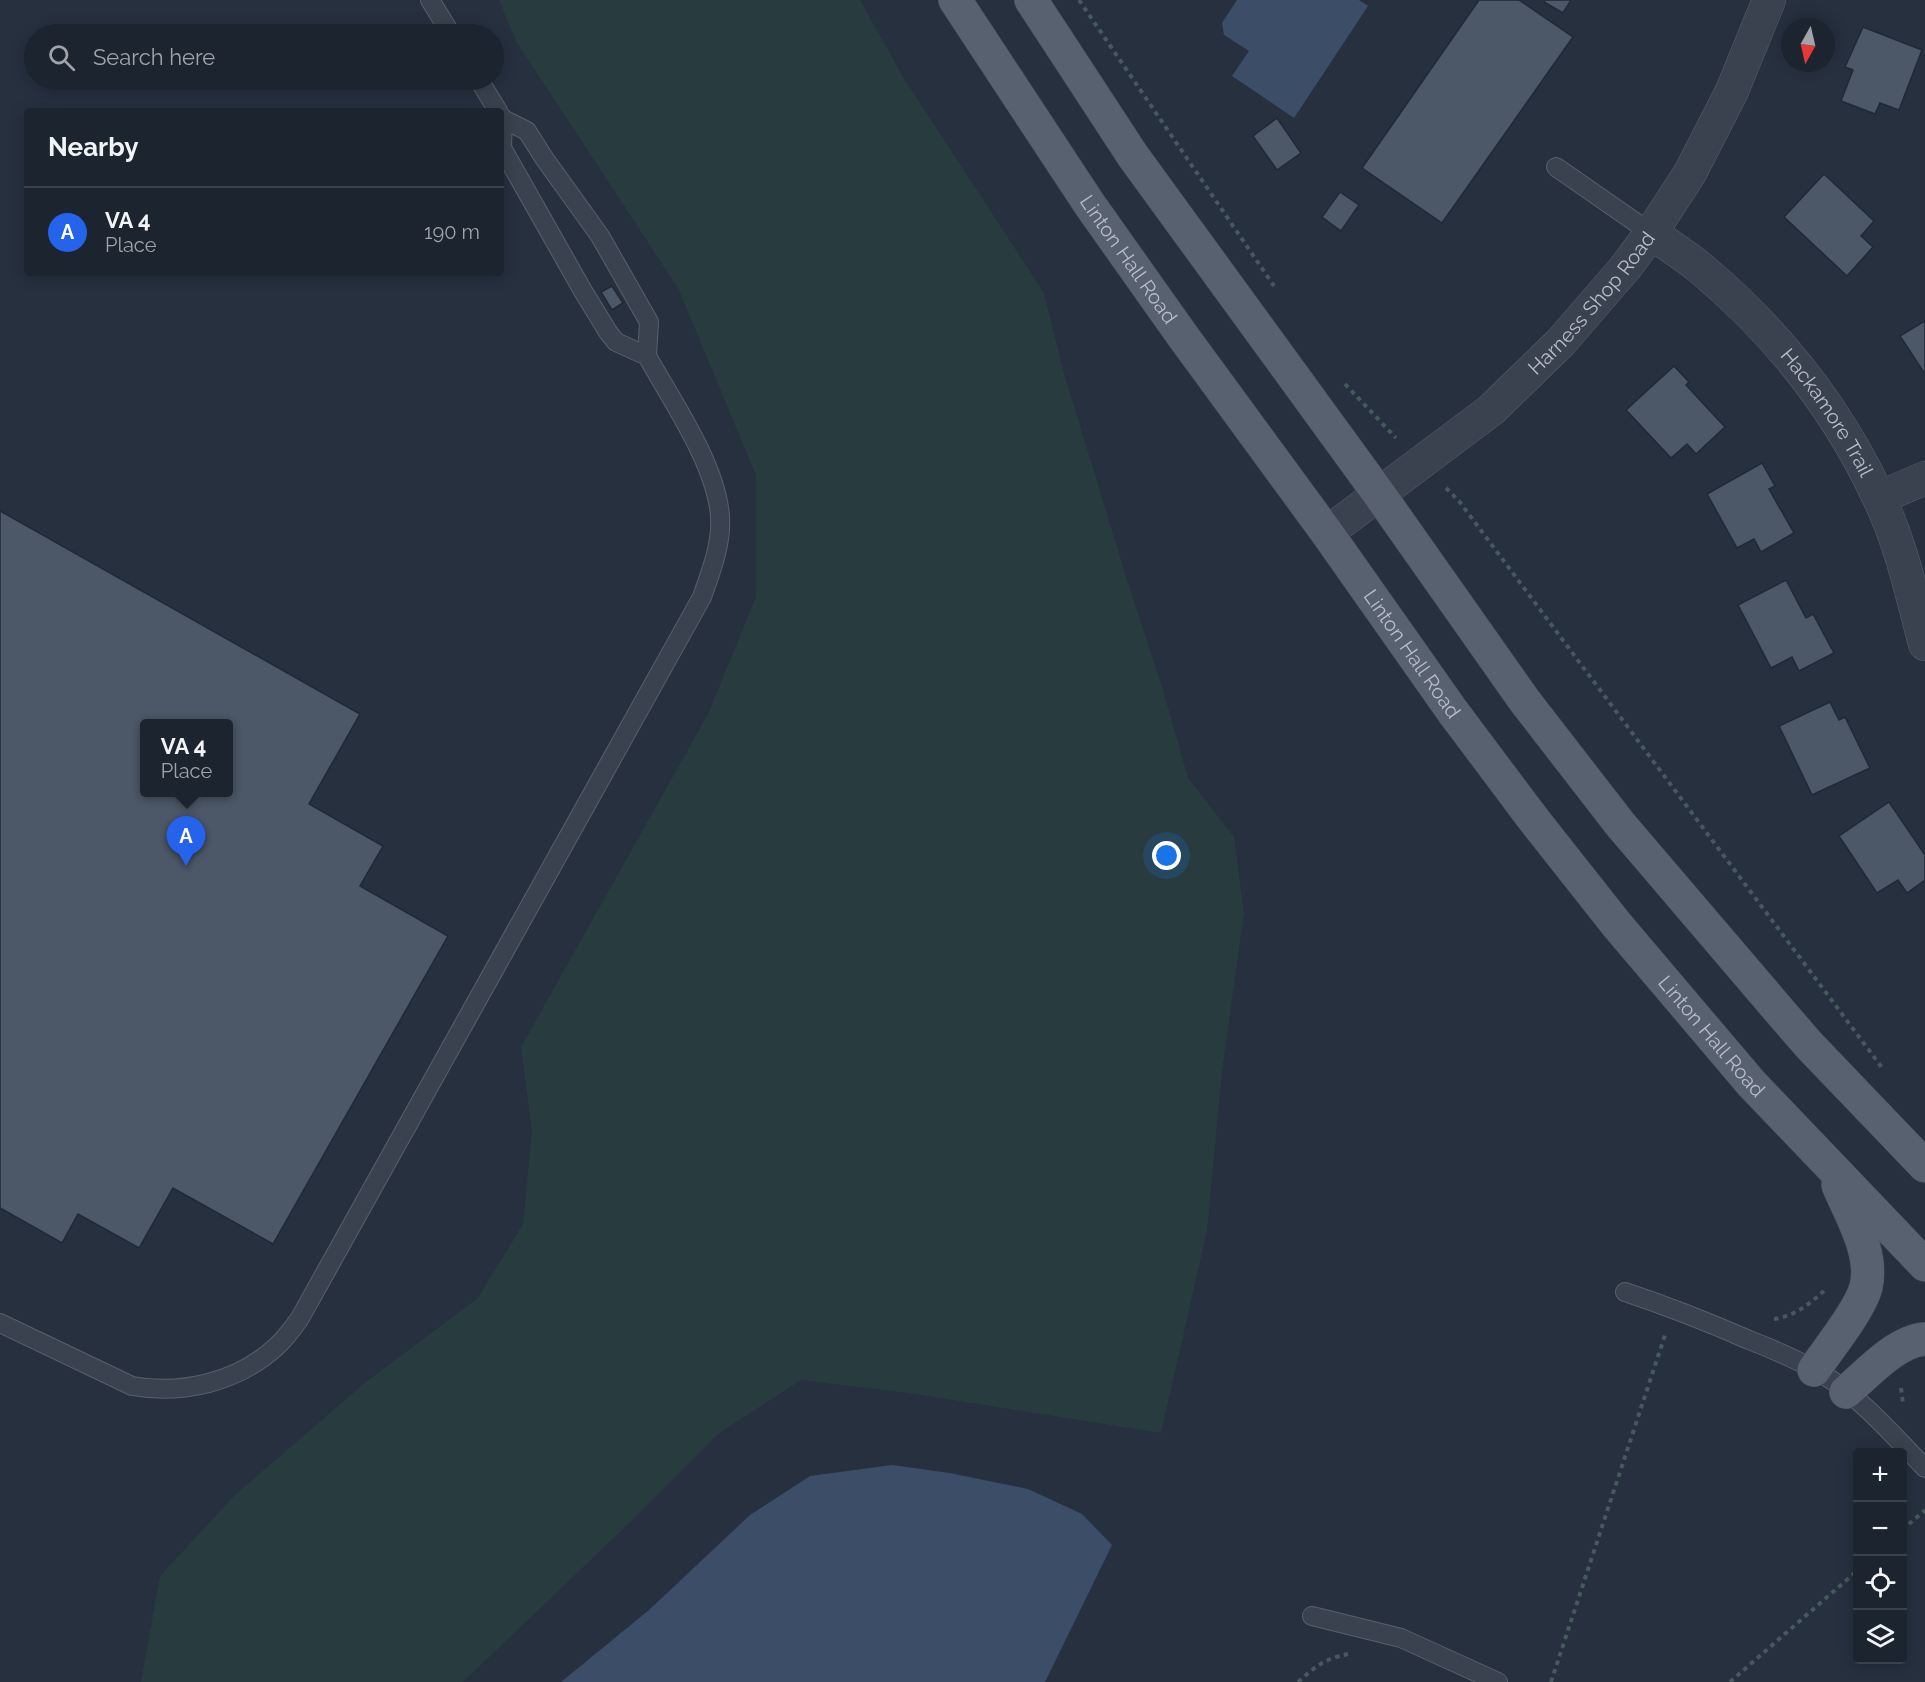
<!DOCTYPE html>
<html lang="en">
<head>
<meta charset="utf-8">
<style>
	body { margin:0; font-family:Raleway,sans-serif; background:#29303b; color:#f1f3f6 }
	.controls { position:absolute; right:18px; bottom:18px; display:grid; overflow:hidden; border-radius:6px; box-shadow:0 3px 15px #0003 }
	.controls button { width:54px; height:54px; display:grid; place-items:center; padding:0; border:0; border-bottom:2px solid #3a414b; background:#1c242f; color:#f1f3f6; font:30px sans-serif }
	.compass { position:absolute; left:1781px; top:18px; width:54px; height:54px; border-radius:50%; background:#1c242f; box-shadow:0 3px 15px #0003; rotate:188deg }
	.you { position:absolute; left:1167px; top:856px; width:21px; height:21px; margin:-15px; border:4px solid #fff; border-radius:50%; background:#1a73e8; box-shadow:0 0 0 9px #1a73e833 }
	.badge { display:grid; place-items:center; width:39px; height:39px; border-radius:50%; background:#2563eb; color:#fff; font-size:20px; font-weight:700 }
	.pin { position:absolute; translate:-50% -50px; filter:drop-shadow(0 2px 3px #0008) }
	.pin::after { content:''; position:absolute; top:32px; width:21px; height:18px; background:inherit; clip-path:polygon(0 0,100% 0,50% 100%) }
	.popup { position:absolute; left:140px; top:719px; width:93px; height:78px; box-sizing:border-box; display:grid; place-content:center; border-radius:6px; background:#1c242f; filter:drop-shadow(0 2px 4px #0005); font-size:20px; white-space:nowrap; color:#a0a4aa }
	.popup b { font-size:22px; color:#f1f3f6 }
	.popup::after { content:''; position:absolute; left:50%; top:100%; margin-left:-12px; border:12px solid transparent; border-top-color:#1c242f }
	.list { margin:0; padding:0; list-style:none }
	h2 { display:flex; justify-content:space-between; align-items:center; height:78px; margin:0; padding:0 24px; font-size:26px }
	h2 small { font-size:20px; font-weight:400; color:#a0a4aa }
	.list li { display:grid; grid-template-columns:39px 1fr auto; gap:18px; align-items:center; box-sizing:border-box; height:90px; padding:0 24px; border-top:2px solid #3a414b }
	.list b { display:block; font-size:22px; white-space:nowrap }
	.list p { margin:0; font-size:20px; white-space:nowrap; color:#a0a4aa }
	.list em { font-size:20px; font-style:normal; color:#a0a4aa }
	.icon { flex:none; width:33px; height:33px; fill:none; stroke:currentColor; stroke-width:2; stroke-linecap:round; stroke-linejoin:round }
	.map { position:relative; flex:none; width:1925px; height:1682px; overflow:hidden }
	.search { position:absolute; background:#1c242f; box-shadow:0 3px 15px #0003; left:24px; top:24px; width:480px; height:66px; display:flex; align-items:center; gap:15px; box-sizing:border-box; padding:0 21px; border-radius:33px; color:#a0a4aa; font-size:22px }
	.panel { position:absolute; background:#1c242f; box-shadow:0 3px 15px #0003; left:24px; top:108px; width:480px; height:168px; border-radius:6px }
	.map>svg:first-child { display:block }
</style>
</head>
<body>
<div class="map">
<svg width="1925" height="1682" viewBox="0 0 1925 1682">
	<rect width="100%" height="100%" fill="#26303f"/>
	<!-- green -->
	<path fill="#283c40" d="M 499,0 L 860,0 L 903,77 L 1044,293 L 1063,370 L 1128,583 L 1163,690 L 1188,778 L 1234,837 L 1244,913 L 1222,1071 L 1207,1231 L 1161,1433 L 909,1393 L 801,1380 L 719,1433 L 623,1529 L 463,1682 L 141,1682 L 160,1576 L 236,1494 L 367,1381 L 478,1298 L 523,1224 L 532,1131 L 521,1047 L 708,714 L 756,597 L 756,475 L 678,288 L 516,41 Z"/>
	<!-- water -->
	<path fill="#3c4d67" d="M 1237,0 L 1359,0 L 1368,6 L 1294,118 L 1232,76 L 1249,51 L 1224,35 L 1222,23 Z
		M 892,1465 L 950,1473 L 1028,1489 L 1082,1514 L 1112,1545 L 1045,1682 L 561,1682 L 649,1610 L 750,1515 L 810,1476 Z"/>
	<!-- building -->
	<path fill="#4c5767" stroke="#212936" stroke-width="1.5" fill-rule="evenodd" d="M 1479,0 L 1519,0 L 1573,37 L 1442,223 L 1362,168 Z
		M 1545,0 L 1571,0 L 1563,13 L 1544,2 Z
		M 1863,27 L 1922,50 L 1899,110 L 1880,103 L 1875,114 L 1841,101 L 1853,70 L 1845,67 Z
		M 1277,118 L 1301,153 L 1277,170 L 1253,136 Z
		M 1824,174 L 1874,221 L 1861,236 L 1873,247 L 1847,276 L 1784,217 Z
		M 1340,192 L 1359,205 L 1341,231 L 1322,217 Z
		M 612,286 L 623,303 L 612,310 L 601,292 Z
		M 1925,321 L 1925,374 L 1900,336 Z
		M 1674,366 L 1689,382 L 1686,385 L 1725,427 L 1696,454 L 1687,444 L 1671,458 L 1626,410 Z
		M 1762,463 L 1775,486 L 1769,489 L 1794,533 L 1761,552 L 1754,539 L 1737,548 L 1707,494 Z
		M 0,511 L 360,714 L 309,804 L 383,846 L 360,886 L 448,936 L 273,1244 L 173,1188 L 139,1248 L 78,1214 L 62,1243 L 0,1208 ZM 144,724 L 228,724 L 228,792 L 144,792 Z
		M 1786,580 L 1806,618 L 1813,614 L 1834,653 L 1799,671 L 1792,657 L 1771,668 L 1738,605 Z
		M 1830,702 L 1839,720 L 1845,717 L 1870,768 L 1812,795 L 1779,726 Z
		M 1889,802 L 1925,855 L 1925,880 L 1907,893 L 1898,880 L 1877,893 L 1839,836 Z"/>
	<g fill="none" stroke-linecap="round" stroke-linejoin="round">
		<defs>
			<path id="service" d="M 430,0 L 451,34
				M 479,80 L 498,111
				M 501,116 L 503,119 L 502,148 L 583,291 L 608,332 L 616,342 L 647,356 L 649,322 L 600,236 L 544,158 L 527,131 L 503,119
				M 1556,167 L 1651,233
				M 1625,1292 C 1667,1306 1708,1322 1749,1340 C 1775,1350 1800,1361 1824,1375 C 1862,1399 1894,1436 1925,1468
				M 0,1323 L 132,1386 C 183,1395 237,1382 276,1347 C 285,1339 293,1328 300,1318 L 702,597 C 711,571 722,544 720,516 C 716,464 672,401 647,356
				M 1312,1616 L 1401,1638 L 1498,1682"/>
			<g id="minor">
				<path id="s1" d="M 1651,233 C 1667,244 1684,255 1699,267 C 1776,331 1836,406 1878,496 C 1901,543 1912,595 1925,644"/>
				<path d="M 1879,498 L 1925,478"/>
				<path id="s2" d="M 1327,533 L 1491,410 L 1561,342 L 1625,268 L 1651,233 L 1690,173 L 1732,91 L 1769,0"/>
			</g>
			<g id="primary">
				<path id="s3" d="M 955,0 L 1090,205 L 1182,335 L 1327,533 L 1453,712 L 1534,820 L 1617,925 L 1751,1083 L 1925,1265"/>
				<path d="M 1031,0 L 1133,156 L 1379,494 L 1524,700 L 1620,824 L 1777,1008 L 1809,1045 L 1925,1166"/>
				<path d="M 1814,1370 C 1828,1349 1860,1310 1866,1287 C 1874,1253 1851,1216 1838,1185"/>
				<path d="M 1846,1392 C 1867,1374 1896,1341 1925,1339"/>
			</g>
		</defs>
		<!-- service casing -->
		<use href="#service" stroke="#58606c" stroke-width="20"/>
		<!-- minor casing -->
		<use href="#minor" stroke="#58606c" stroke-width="34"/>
		<!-- primary casing -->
		<use href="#primary" stroke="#444b58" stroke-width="34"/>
		<!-- path -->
		<path stroke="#46595d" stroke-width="4" stroke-dasharray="4.5 4.5" stroke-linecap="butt" d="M 1079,0 L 1274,286
			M 1345,384 L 1396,438
			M 1446,488 L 1459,501 L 1883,1069
			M 1774,1319 C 1795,1316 1809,1304 1824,1291
			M 1901,1388 L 1903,1404
			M 1902,1530 L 1925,1510
			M 1298,1682 C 1316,1666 1324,1659 1348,1654
			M 1551,1682 L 1665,1335
			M 1730,1682 L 1858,1570"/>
		<!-- service -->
		<use href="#service" stroke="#3a424f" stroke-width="18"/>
		<!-- minor -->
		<use href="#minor" stroke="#3a424f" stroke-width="33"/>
		<!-- primary -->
		<use href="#primary" stroke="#58616f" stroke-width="33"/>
	</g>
	<g text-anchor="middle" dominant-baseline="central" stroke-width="4.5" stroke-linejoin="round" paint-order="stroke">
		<!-- street labels -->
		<g font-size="20" fill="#b7bdc9" stroke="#1f2734">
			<text stroke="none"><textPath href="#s3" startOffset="312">Linton Hall Road</textPath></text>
			<text stroke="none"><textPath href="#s2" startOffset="352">Harness Shop Road</textPath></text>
			<text stroke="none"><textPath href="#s1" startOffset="254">Hackamore Trail</textPath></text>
			<text stroke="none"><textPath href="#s3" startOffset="798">Linton Hall Road</textPath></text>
			<text stroke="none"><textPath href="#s3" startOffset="1284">Linton Hall Road</textPath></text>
		</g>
	</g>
</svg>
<div class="controls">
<button>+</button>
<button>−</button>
<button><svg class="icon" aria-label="locate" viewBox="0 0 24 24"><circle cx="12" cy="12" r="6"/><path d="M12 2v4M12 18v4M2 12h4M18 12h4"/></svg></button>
<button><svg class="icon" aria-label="layers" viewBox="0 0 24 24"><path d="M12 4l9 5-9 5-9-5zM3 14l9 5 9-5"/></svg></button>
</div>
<svg class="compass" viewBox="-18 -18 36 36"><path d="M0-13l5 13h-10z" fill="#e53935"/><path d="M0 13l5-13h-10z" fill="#a0a4aa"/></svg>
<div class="you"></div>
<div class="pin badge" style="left:186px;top:866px">A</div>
<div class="popup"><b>VA 4</b>Place</div>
<div class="search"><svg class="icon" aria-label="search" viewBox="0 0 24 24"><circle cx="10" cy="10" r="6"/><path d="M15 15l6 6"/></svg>Search here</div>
<section class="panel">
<h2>Nearby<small></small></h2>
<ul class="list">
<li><span class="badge">A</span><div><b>VA 4</b><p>Place</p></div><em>190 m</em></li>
</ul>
</section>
</div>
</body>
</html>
